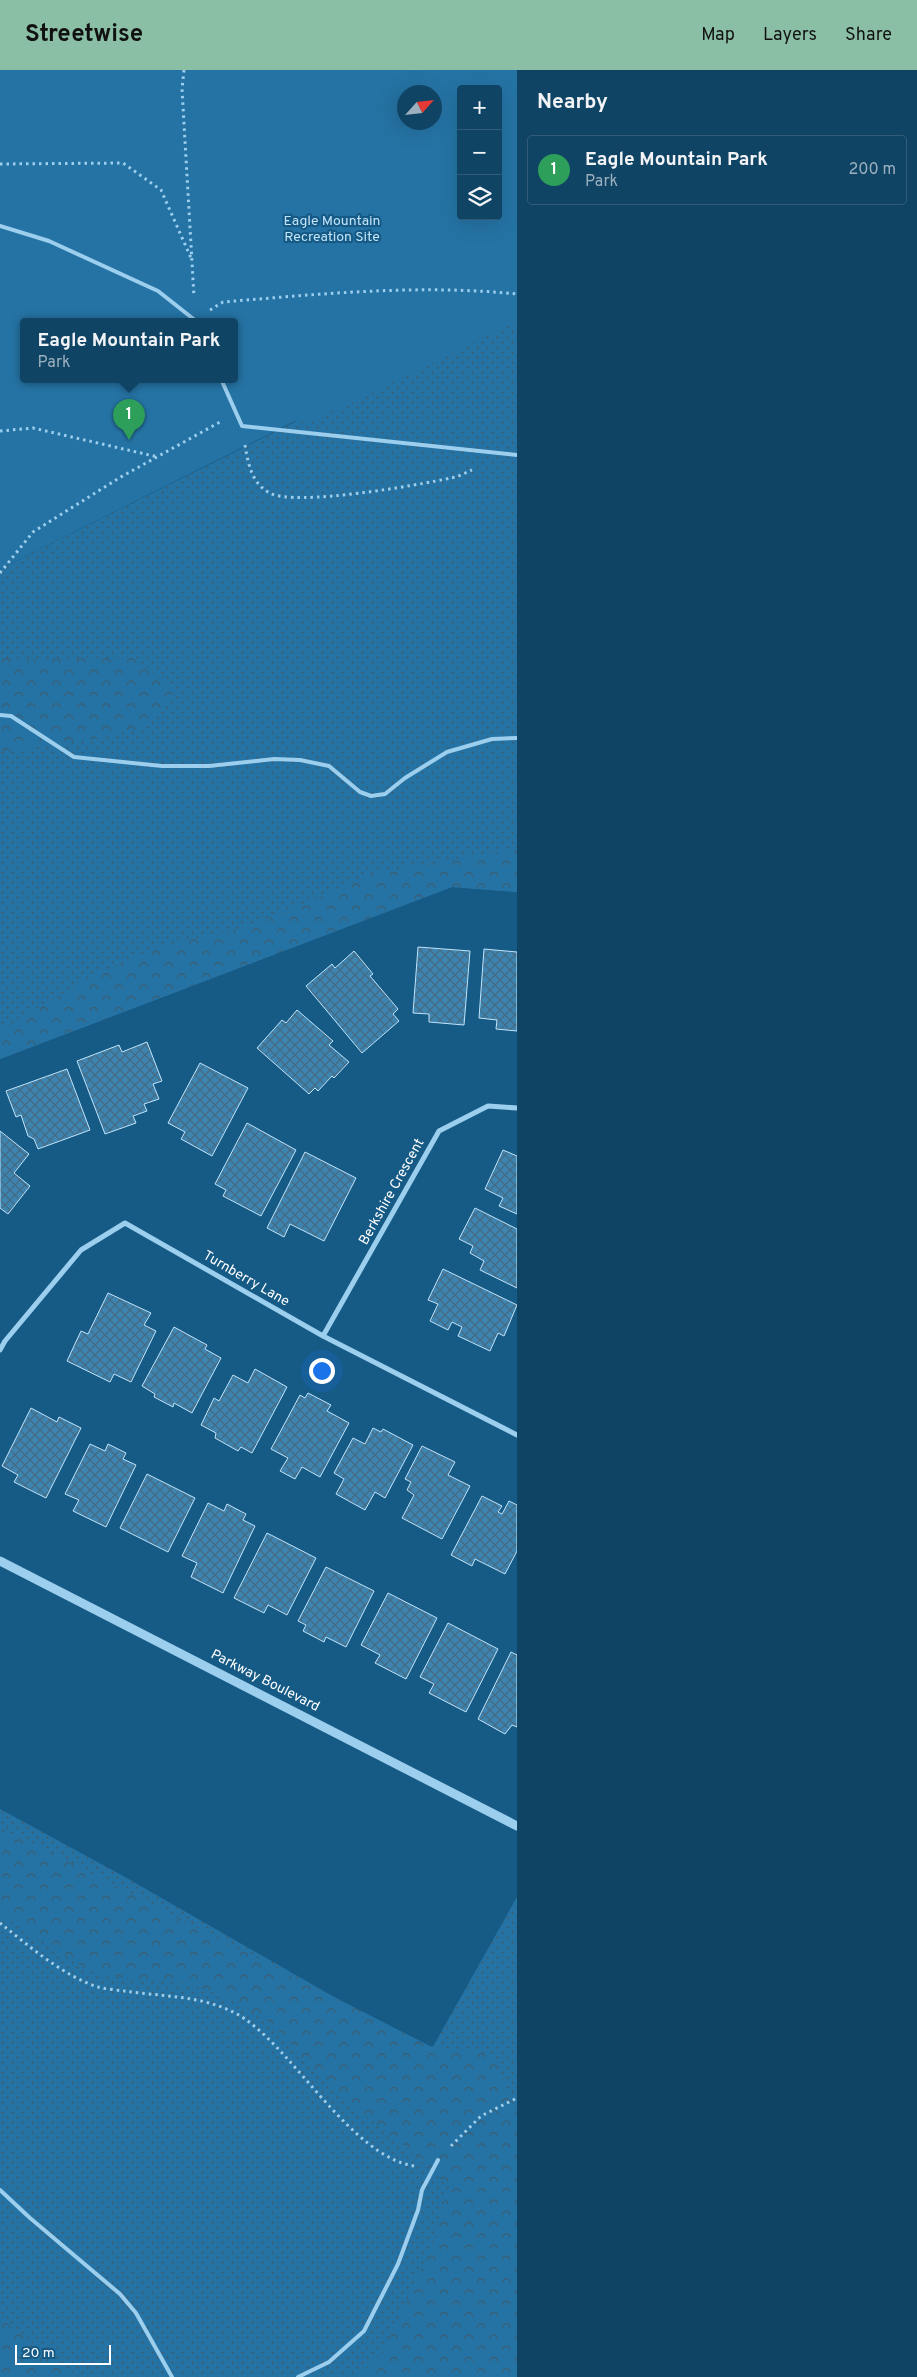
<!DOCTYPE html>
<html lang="en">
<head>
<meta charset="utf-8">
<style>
	body { margin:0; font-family:Overpass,sans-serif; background:#194b6a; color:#f1f3f6 }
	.controls { position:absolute; right:15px; top:15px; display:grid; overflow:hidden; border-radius:5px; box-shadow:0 5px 20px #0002 }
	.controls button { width:45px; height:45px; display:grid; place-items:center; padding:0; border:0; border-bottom:1px solid #305c78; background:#104464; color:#f1f3f6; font:25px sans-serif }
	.compass { position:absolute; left:397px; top:15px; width:45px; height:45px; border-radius:50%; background:#104464; box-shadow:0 5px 20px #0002; rotate:63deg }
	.scale { position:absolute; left:15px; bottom:12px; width:96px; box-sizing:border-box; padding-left:5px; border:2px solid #fff; border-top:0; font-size:14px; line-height:18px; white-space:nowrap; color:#fff; -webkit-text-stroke:4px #165a86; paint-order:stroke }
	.you { position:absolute; left:321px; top:1300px; width:18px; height:18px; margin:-12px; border:4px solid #fff; border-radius:50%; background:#1a73e8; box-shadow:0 0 0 8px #1a73e833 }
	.badge { display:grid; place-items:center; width:32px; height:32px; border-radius:50%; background:#8abfa5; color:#fff; font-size:16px; font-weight:700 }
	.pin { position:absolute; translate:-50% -41px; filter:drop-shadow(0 1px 2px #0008) }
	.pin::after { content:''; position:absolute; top:26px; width:18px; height:15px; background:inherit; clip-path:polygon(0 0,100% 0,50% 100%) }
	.popup { position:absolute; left:20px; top:248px; width:218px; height:65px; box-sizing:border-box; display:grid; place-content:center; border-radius:5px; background:#104464; filter:drop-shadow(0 1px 4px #0005); font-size:16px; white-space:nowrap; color:#9cb0bf }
	.popup b { font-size:19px; color:#f1f3f6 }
	.popup::after { content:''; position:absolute; left:50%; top:100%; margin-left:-10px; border:10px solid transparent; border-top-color:#104464 }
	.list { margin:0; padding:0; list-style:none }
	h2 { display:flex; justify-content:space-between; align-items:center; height:65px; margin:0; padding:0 20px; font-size:21px }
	h2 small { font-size:16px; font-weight:400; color:#9cb0bf }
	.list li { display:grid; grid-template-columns:32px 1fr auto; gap:15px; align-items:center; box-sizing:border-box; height:70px; margin:0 10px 10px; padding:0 10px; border:1px solid #305c78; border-radius:5px }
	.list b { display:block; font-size:19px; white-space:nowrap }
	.list p { margin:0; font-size:16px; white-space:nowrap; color:#9cb0bf }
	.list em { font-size:16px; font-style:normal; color:#9cb0bf }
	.icon { flex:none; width:28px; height:28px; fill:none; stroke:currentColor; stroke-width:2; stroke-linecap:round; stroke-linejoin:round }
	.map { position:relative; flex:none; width:517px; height:2307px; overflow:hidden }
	header { display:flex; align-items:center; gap:30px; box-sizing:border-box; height:70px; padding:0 25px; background:#8abfa5; color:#111 }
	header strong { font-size:24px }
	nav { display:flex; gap:28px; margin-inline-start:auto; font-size:18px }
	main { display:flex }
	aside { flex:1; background:#104464 }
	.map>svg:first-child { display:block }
</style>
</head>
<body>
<header>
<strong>Streetwise</strong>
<nav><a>Map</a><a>Layers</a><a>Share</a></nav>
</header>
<main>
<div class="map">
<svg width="517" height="2307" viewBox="0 0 517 2307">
	<defs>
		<pattern id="grass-dots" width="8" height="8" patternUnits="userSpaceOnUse" patternTransform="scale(1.25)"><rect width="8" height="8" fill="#2573a4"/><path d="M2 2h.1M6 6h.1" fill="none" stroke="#3c5c6f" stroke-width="1.8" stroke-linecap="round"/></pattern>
		<pattern id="forest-crowns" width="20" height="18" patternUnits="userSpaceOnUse" patternTransform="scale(1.25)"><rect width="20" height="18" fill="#2573a4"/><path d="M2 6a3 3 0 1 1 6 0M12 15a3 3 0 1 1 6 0" fill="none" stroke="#3c5c6f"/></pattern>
		<pattern id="building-cross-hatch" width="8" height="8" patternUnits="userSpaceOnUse" patternTransform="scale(1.25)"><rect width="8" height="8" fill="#3e84b0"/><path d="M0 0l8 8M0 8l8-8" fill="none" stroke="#446b83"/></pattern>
	</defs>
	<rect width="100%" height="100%" fill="#165a86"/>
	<!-- grass -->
	<path fill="url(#grass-dots)" d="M 517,241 L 517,822 L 452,817 L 0,989 L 0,499 Z
		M 0,1739 L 125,1807 L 430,1982 L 517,1827 L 517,2307 L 0,2307 Z"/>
	<!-- forest -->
	<path fill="url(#forest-crowns)" d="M 0,587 L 24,590 L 135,587 L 175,622 L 142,658 L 92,669 L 0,682 Z
		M 517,778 L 517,822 L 452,817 L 0,989 L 0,961 L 95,904 L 158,877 L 254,855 L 374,803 Z
		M 0,1757 L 430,1976 L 493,1984 L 517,2045 L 517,2307 L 357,2307 L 384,2281 L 434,2170 L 449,2117 L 406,2077 L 337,2024 L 264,1947 L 224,1926 L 185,1913 L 137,1910 L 89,1901 L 0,1844 Z
		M 0,2249 L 4,2251 L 78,2307 L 0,2307 Z"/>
	<!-- park -->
	<path fill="#2573a4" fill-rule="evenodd" d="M 0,0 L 517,0 L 517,251 L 309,354 L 295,351 L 0,499 ZM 461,19 L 498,19 L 498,146 L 461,146 ZM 404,22 L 434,22 L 434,52 L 404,52 ZM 24,251 L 234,251 L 234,309 L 24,309 Z"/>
	<!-- building -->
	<path fill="url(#building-cross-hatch)" stroke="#c1e4fa" d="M 418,877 L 470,881 L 464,955 L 429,952 L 429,944 L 413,943 Z
		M 484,879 L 517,882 L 517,961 L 496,959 L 497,950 L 479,948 Z
		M 354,881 L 373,904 L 370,906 L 398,939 L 393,944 L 399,951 L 362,983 L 306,916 L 332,894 L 335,898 Z
		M 297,940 L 333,971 L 329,975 L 349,992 L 334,1008 L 332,1006 L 318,1021 L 315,1018 L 309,1024 L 257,978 L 282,950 L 286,953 Z
		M 147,972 L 162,1011 L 153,1014 L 159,1029 L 144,1034 L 147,1041 L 133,1046 L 136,1053 L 105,1064 L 77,991 L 119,975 L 122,982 Z
		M 200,993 L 248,1018 L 212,1086 L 181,1069 L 185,1062 L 168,1053 Z
		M 67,999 L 90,1060 L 38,1079 L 34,1069 L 28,1066 L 21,1045 L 16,1047 L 6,1021 Z
		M 247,1053 L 296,1080 L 261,1146 L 223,1126 L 226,1120 L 215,1114 Z
		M 0,1061 L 29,1084 L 14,1103 L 30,1116 L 8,1144 L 0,1138 Z
		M 503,1080 L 517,1086 L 517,1144 L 499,1136 L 503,1128 L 485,1119 Z
		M 305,1082 L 356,1108 L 324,1171 L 290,1154 L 284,1167 L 267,1158 Z
		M 475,1138 L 517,1159 L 517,1218 L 480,1200 L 484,1191 L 470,1183 L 473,1176 L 459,1169 Z
		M 443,1199 L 517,1235 L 504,1266 L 498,1263 L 490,1281 L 458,1266 L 462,1257 L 452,1252 L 448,1260 L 430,1251 L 438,1234 L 428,1230 Z
		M 108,1223 L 151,1243 L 144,1255 L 156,1261 L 131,1312 L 114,1304 L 110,1312 L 67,1291 L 81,1261 L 88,1264 Z
		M 174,1257 L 207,1275 L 205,1279 L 221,1288 L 192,1343 L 174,1333 L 173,1337 L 154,1327 L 155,1324 L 142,1316 Z
		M 255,1299 L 287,1317 L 252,1383 L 241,1377 L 238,1381 L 215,1368 L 216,1363 L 201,1355 L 214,1328 L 219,1331 L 233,1305 L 248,1313 Z
		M 308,1323 L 331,1335 L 327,1341 L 349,1353 L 320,1407 L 302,1397 L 295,1409 L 280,1401 L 288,1388 L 271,1379 L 300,1325 L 305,1328 Z
		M 31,1338 L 57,1352 L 59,1347 L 81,1358 L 46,1428 L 14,1412 L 18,1405 L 2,1396 Z
		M 373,1358 L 381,1362 L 383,1359 L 413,1375 L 385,1428 L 375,1422 L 365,1440 L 336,1424 L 344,1409 L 334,1403 L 353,1368 L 365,1374 Z
		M 90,1374 L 105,1381 L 108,1374 L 126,1383 L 123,1389 L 136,1395 L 106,1457 L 73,1441 L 79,1430 L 65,1424 Z
		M 422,1376 L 455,1392 L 448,1405 L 470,1416 L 442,1469 L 402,1448 L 414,1425 L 407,1420 L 411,1412 L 405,1409 Z
		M 147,1404 L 195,1428 L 168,1482 L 120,1458 Z
		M 482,1426 L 502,1436 L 498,1442 L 502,1444 L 509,1431 L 517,1435 L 517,1481 L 505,1504 L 475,1489 L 472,1496 L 451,1485 Z
		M 208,1433 L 224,1441 L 227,1434 L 246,1444 L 243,1450 L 255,1456 L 223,1523 L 191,1507 L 197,1493 L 182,1486 Z
		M 267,1463 L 316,1488 L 287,1545 L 268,1535 L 264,1543 L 234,1528 Z
		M 326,1497 L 374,1521 L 346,1577 L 326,1567 L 324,1572 L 303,1561 L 306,1555 L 298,1551 Z
		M 388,1523 L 437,1548 L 406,1609 L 375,1593 L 380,1585 L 361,1575 Z
		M 448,1553 L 498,1579 L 466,1642 L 429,1623 L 434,1614 L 420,1607 Z
		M 511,1582 L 517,1585 L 517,1657 L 512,1655 L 505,1664 L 478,1649 Z"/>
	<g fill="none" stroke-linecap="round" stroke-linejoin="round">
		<!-- path -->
		<path stroke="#9cceee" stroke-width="3" stroke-dasharray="2.5 4" stroke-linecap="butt" d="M 184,0 L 182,19 L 194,227
			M 0,94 L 123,93 L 161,120 L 191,188
			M 210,240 L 223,232 C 320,224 419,214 517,224
			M 0,361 L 33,358 L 158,387
			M 245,375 C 248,394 252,414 270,423 C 295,437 418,415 451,408 C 458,407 465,403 472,400
			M 0,503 L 33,462 L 119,408 L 220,352
			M 0,1853 C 28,1875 63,1906 98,1917 C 106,1919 116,1920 124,1921 C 164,1927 210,1925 245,1949 C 297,1985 352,2086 414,2096
			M 451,2076 L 481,2046 L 517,2028"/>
		<!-- service -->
		<path stroke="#9cceee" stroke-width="4" d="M 0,156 L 49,171 L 158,221 L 196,251
			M 221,309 L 242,356 L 517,385
			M 0,645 L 11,646 L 74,687 L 162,696 L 209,696 L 274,689 L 300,690 L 329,696 L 360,722 L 371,726 L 385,724 L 405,708 L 447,682 L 492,669 L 517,668
			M 0,2120 L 30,2148 L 120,2224 L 136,2243 L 172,2307
			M 298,2307 L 329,2292 L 364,2261 L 398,2194 L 418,2140 L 422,2120 L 438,2090"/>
		<!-- minor -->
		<path stroke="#9cceee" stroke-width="5" d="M 323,1266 L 439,1061 L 488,1036 L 517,1038
			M 0,1280 L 5,1271 L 81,1180 L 125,1153 L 323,1266 L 517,1365"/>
		<!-- tertiary -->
		<path stroke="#9cceee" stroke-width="9" d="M 0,1491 L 517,1756"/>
	</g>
	<g text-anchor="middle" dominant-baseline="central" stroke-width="4.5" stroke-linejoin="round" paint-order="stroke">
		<!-- park labels -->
		<g font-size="14" fill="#c1e4fa" stroke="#165a86">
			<text x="332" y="151">Eagle Mountain<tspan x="332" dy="16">Recreation Site</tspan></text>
		</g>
		<!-- street labels -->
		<g font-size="14" fill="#fff" stroke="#165a86">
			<text transform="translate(392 1122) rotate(-61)">Berkshire Crescent</text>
			<text transform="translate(246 1209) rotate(30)">Turnberry Lane</text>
			<text transform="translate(265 1611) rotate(27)">Parkway Boulevard</text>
		</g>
	</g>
</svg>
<div class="controls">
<button>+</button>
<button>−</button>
<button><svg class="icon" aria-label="layers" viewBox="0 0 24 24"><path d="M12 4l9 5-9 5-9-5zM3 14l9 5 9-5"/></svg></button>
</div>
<svg class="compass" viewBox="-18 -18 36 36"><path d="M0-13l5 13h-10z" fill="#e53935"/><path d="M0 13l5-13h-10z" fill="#9cb0bf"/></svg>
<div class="scale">20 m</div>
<div class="you"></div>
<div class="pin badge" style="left:129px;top:370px;background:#2e9e5b">1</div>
<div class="popup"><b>Eagle Mountain Park</b>Park</div>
</div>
<aside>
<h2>Nearby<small></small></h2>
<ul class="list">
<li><span class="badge" style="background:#2e9e5b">1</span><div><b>Eagle Mountain Park</b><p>Park</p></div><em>200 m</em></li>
</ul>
</aside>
</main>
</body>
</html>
